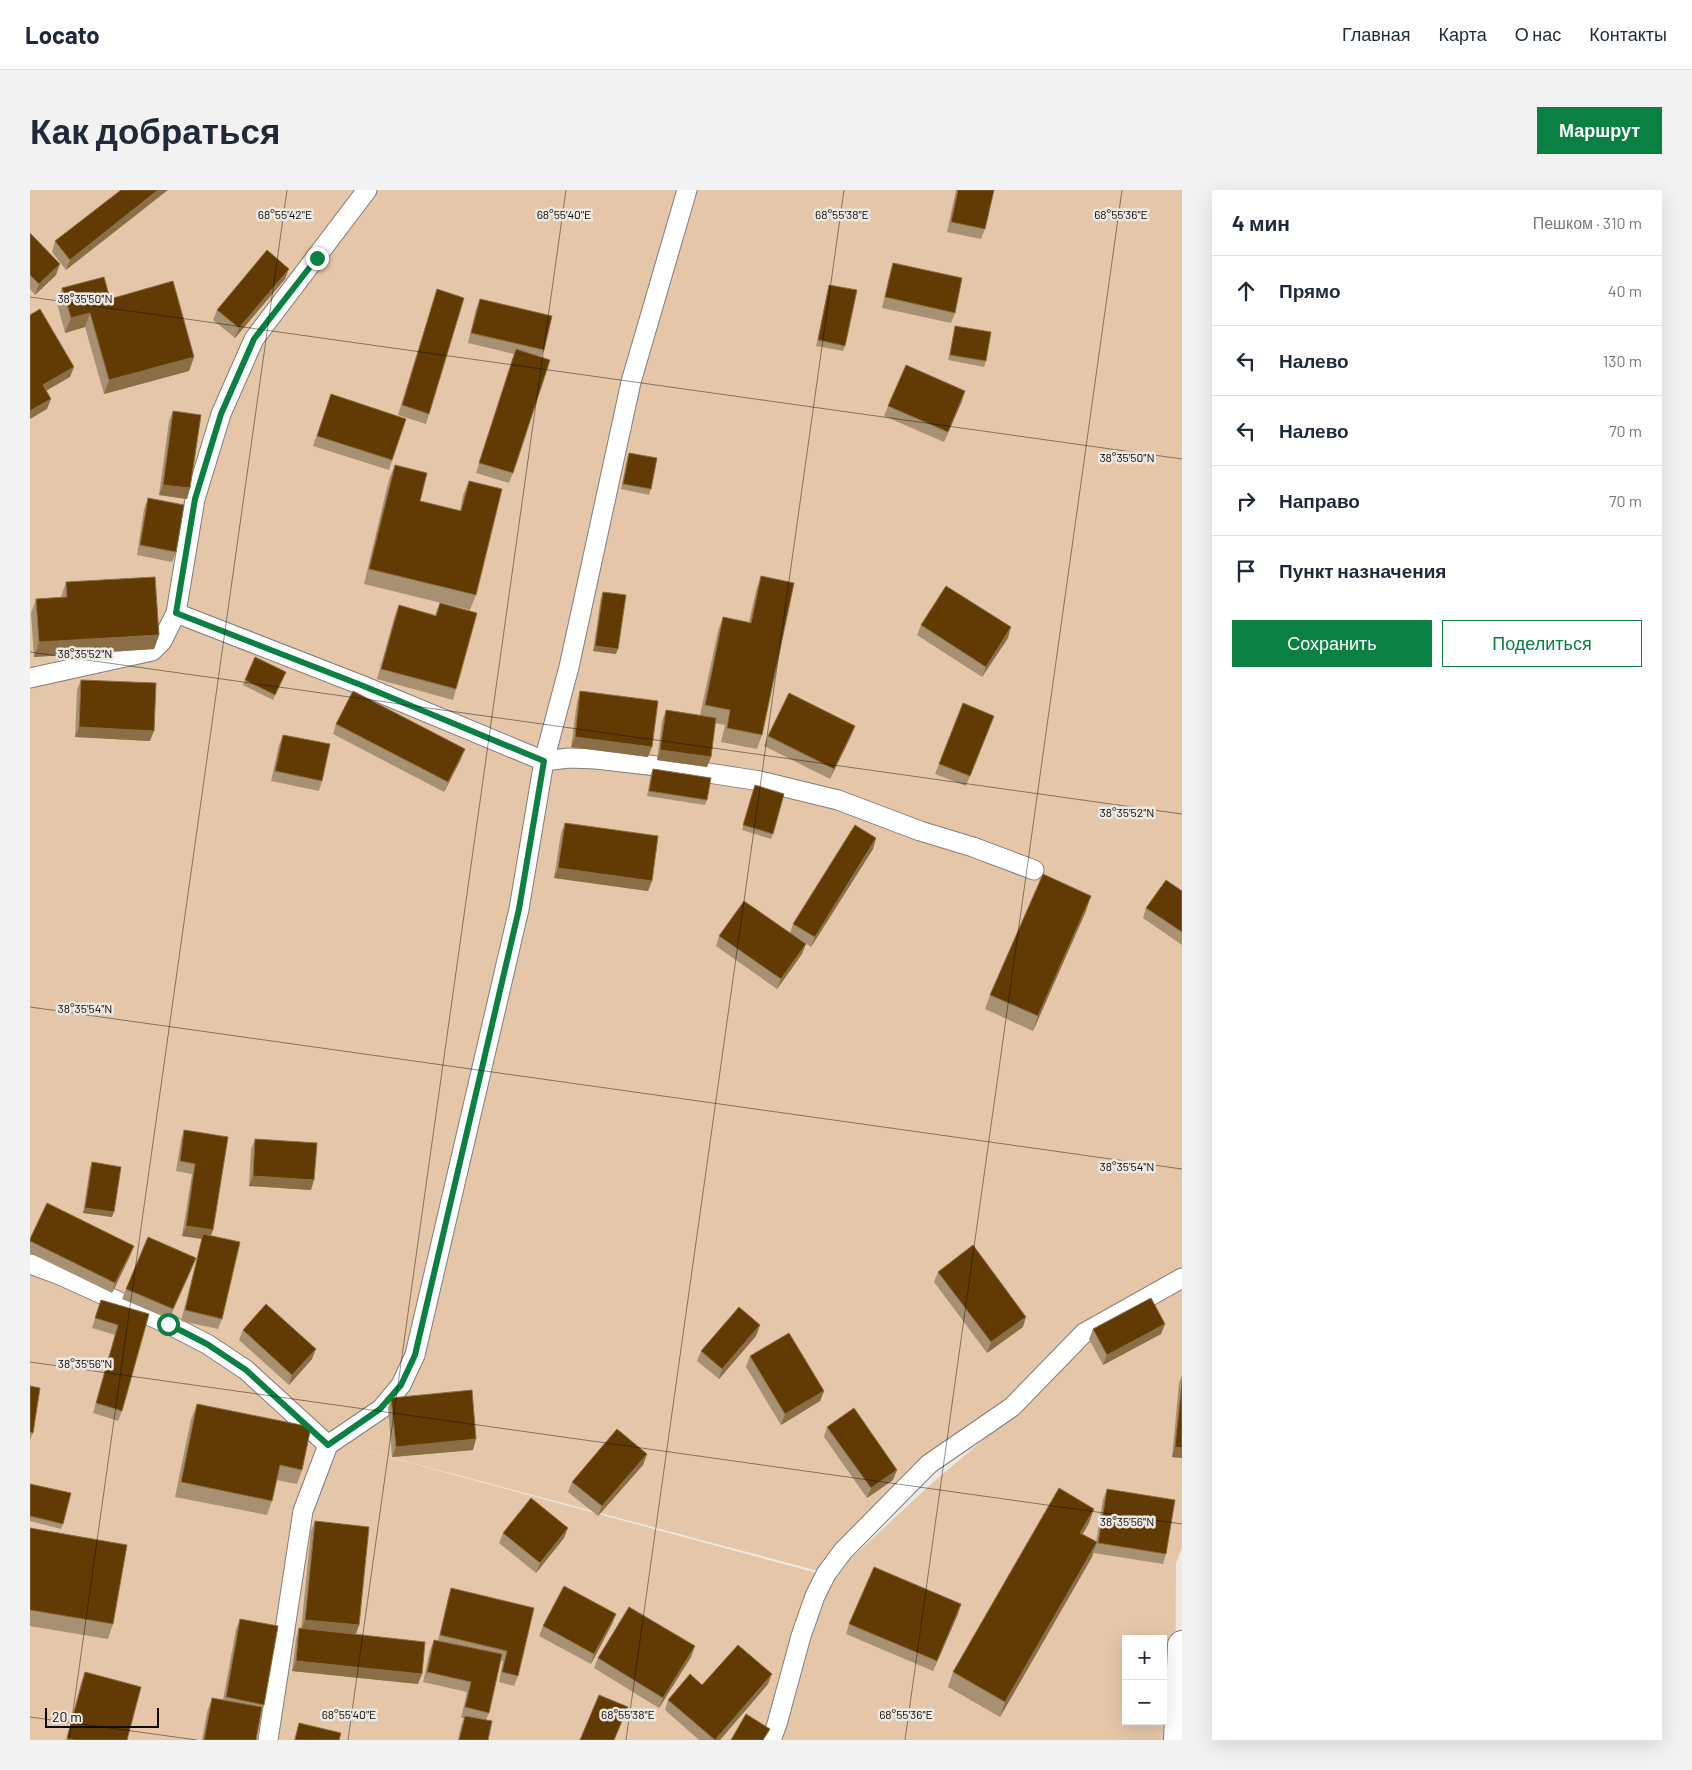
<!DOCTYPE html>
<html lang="ru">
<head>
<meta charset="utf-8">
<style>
	body { margin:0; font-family:Barlow,sans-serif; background:#f2f2f3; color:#1f2937 }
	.controls { position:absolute; right:15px; bottom:15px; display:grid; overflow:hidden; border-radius:0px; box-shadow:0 5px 20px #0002 }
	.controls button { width:45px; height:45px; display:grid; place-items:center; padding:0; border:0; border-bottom:1px solid #e0e1e3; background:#fff; color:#1f2937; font:25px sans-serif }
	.scale { position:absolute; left:15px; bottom:12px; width:114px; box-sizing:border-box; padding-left:5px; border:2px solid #0d0b09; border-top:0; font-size:14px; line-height:18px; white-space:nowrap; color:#0d0b09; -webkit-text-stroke:4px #ede8e2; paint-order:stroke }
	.stop { position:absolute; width:15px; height:15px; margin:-11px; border:4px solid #0b8043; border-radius:50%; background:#fff }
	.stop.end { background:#0b8043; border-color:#fff; box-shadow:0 1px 5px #0008 }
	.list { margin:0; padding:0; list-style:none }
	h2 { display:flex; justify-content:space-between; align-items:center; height:65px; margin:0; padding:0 20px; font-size:21px }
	h2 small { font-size:16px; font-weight:400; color:#747a83 }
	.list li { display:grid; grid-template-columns:32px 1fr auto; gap:15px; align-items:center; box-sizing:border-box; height:70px; padding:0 20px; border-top:1px solid #e0e1e3 }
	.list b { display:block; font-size:19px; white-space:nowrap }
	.list em { font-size:16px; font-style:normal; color:#747a83 }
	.actions { display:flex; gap:10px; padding:15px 20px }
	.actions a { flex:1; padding:11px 0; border:1px solid #0b8043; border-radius:0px; text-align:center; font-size:18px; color:#0b8043 }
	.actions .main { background:#0b8043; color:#fff }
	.icon { flex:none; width:28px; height:28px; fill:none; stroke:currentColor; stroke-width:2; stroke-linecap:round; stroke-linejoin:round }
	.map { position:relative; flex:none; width:1152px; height:1550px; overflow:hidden; border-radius:0px }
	header { display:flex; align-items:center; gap:30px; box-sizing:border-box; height:70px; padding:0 25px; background:#fff; border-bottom:1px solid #e0e1e3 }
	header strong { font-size:24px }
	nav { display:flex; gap:28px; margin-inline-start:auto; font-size:18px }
	.intro { display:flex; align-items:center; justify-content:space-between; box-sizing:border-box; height:120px; padding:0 30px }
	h1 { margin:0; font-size:35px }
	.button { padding:12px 22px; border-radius:0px; background:#0b8043; color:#fff; font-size:18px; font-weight:700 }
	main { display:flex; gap:30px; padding:0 30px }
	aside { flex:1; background:#fff; border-radius:0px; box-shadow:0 5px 20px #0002 }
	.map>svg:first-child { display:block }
</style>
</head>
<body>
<header>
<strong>Locato</strong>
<nav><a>Главная</a><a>Карта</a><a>О нас</a><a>Контакты</a></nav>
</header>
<div class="intro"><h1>Как добраться</h1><a class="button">Маршрут</a></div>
<main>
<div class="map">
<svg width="1152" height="1550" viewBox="0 0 1152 1550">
	<rect width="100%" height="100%" fill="#ede8e2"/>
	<!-- green -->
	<path fill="#e5c6a8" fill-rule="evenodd" d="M 0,0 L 1152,0 L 1152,1092 L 1056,1138 L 992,1212 L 897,1289 L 796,1383 L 303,1252 L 801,1387 L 901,1294 L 993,1216 L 1058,1141 L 1152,1095 L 1152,1358 L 1146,1373 L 1145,1550 L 0,1550 ZM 286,1252 L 277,1339 L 239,1520 ZM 1096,1449 L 1133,1449 L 1133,1531 L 1096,1531 Z"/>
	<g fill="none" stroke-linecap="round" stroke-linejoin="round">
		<defs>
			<path id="lane" d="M 657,0 L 601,192 L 539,477 L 514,571 L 539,568 L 566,569 L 653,579 L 730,591 L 808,610 L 890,641 L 943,657 L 1004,680
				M 0,488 L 122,461 L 132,451 L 146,423
				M 0,1074 L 30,1085 L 138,1134 L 177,1154 L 216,1180 L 298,1255 L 273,1321 L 238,1550
				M 298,1255 L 351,1219 L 371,1195 L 385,1165 L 489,719 L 514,571 L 331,495 L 146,423 L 165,309 L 191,224 L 224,149 L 337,0
				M 741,1550 L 747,1534 L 771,1446 L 785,1406 L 796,1384 L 813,1361 L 899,1274 L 982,1217 L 1054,1143 L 1152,1088"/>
			<path id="street" d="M 1148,1550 L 1152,1455"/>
		</defs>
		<!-- lane casing -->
		<use href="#lane" stroke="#837e7a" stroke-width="21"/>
		<!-- street casing -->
		<use href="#street" stroke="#837e7a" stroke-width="30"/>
		<!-- lane -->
		<use href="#lane" stroke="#fff" stroke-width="19"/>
		<!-- street -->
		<use href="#street" stroke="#fff" stroke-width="28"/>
	</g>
	<!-- wall -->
	<path fill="#a89172" d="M 91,0 L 36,80 L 22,62 L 25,51 Z
		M 926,0 L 964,0 L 955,39 L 951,49 L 917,42 Z
		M 0,43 L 26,85 L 5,105 L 0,99 Z
		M 863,73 L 925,123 L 921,133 L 852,118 L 860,83 Z
		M 255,89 L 205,148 L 183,130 L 187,120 Z
		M 799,95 L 815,156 L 813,161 L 786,156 L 798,100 Z
		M 32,98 L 80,109 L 164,167 L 159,181 L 74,204 L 55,137 L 35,143 L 27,113 Z
		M 407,99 L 399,224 L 396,234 L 368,225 Z
		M 450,109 L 514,160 L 511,167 L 483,283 L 479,293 L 446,283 L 484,164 L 438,153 L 446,119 Z
		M 925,136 L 956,171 L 954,177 L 918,170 L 924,141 Z
		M 301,204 L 376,229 L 359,280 L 283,256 Z
		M 932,211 L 914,252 L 854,226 L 858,216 Z
		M 143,221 L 160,298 L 157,309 L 129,305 L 139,231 Z
		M 599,263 L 621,299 L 619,305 L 591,299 L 597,268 Z
		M 365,275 L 390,311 L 430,321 L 433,305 L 439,291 L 446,405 L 440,420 L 334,394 L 359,289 Z
		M 118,308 L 146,362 L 142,372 L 107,365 L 114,319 Z
		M 731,386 L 732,545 L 727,559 L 691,552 L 695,535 L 685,533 L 681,567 L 677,577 L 627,570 L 632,531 L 636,520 L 670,525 L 688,441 L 693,427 L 719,432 L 726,401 Z
		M 36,392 L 129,445 L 124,459 L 4,467 L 1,423 L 6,409 L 31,407 Z
		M 573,402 L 586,464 L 563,461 L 571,407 Z
		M 410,413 L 426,499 L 423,510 L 347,489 L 365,425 L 369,415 L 405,425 Z
		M 891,435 L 978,448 L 952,487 L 887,445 Z
		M 256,482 L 243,510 L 213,495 L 215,490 Z
		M 51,490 L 120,551 L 45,547 L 47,500 Z
		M 550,501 L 618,567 L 541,557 L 547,512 Z
		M 306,534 L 431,569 L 414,602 L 303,544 Z
		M 960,536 L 936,596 L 905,584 L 909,574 Z
		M 253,545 L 292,591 L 289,601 L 241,591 L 249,555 Z
		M 738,546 L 821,546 L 800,589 L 734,556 Z
		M 623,579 L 677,610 L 675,615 L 617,606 L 621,584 Z
		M 723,600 L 743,644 L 741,649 L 712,640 Z
		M 535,633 L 618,701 L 524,688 L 531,643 Z
		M 846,648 L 843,659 L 781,757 L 772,751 L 772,764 L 747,799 L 686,756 L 689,746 L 760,743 L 763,734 Z
		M 1152,701 L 1152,755 L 1113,728 L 1116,718 Z
		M 1056,721 L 1003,841 L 955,819 L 960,805 Z
		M 154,940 L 198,947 L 181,1045 L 192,1129 L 188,1139 L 151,1131 L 172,1049 L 152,1046 L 162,984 L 146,981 L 151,950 Z
		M 225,949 L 281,1000 L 219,996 L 221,959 Z
		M 62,972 L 82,1027 L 53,1023 L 60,977 Z
		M 0,1049 L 104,1056 L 100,1066 L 82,1103 L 0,1063 Z
		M 162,1078 L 139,1129 L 92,1109 L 96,1099 Z
		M 908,1082 L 993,1137 L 957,1163 L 904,1092 Z
		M 71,1110 L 119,1124 L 92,1221 L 88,1231 L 63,1223 L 85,1145 L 62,1138 Z
		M 1135,1134 L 1131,1144 L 1073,1175 L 1059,1149 L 1063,1139 Z
		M 730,1135 L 726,1146 L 689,1189 L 667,1171 L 671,1161 Z
		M 213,1140 L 282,1169 L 259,1195 L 209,1150 Z
		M 720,1166 L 794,1201 L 790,1211 L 751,1235 L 716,1177 Z
		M 1152,1185 L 1152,1268 L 1142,1267 L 1149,1193 Z
		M 0,1196 L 3,1243 L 0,1250 Z
		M 361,1208 L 443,1260 L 362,1267 L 358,1218 Z
		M 167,1214 L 272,1280 L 267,1294 L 246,1290 L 242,1311 L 237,1325 L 145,1307 L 161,1229 Z
		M 797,1237 L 863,1290 L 837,1308 L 794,1247 Z
		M 617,1264 L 613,1275 L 568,1326 L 538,1302 L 542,1292 Z
		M 0,1294 L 33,1334 L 31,1339 L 0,1331 Z
		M 1077,1299 L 1136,1364 L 1133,1374 L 1064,1363 L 1065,1357 L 1062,1367 L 970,1527 L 918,1497 L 923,1482 L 1059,1333 L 1052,1344 L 1066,1352 L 1073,1309 Z
		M 285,1331 L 329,1435 L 326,1444 L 388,1494 L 262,1481 L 266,1449 L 269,1438 L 271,1439 L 281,1341 Z
		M 0,1338 L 83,1434 L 78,1449 L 0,1436 Z
		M 473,1343 L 534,1348 L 506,1383 L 469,1353 Z
		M 421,1398 L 504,1418 L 488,1486 L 484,1496 L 469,1492 L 473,1471 L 471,1471 L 459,1523 L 456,1530 L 458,1550 L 428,1550 L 431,1536 L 434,1528 L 431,1528 L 437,1502 L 393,1492 L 400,1460 L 404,1450 L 408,1451 L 418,1408 Z
		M 586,1424 L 582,1434 L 561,1474 L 509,1446 L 513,1436 Z
		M 928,1424 L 903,1481 L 816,1444 L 819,1434 Z
		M 210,1429 L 234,1515 L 231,1522 L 226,1550 L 172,1550 L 177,1522 L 182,1508 L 193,1510 L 206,1439 Z
		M 661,1467 L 629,1518 L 564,1478 L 568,1468 Z
		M 55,1482 L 97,1550 L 36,1550 L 51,1493 Z
		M 738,1494 L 690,1550 L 669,1550 L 635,1520 L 638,1510 L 672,1495 Z
		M 269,1533 L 309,1550 L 264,1550 Z"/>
	<!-- shaded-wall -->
	<path fill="#8c6e46" d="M 128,0 L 138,0 L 36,80 L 40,70 Z
		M 30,74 L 26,85 L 5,105 L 9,94 Z
		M 259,79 L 255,89 L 205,148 L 209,138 Z
		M 60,123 L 55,137 L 35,143 L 41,128 Z
		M 164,167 L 159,181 L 74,204 L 79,190 Z
		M 44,177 L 40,187 L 9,205 L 13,195 Z
		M 935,201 L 932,211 L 914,252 L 918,242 Z
		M 21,209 L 17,219 L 0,229 L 0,221 Z
		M 133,295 L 160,298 L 157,309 L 129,305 Z
		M 981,437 L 978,448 L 952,487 L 956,477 Z
		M 129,445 L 124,459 L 4,467 L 9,452 Z
		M 565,456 L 588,459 L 586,464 L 563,461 Z
		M 825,536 L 821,546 L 800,589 L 804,579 Z
		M 49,537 L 124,541 L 120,551 L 45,547 Z
		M 545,547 L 622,557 L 618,567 L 541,557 Z
		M 435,559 L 431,569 L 414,602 L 418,592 Z
		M 630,560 L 681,567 L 677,577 L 627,570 Z
		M 846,648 L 843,659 L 781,757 L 785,747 Z
		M 528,678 L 622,691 L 618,701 L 524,688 Z
		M 1061,706 L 1056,721 L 1003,841 L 1008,826 Z
		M 776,754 L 772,764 L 747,799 L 751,789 Z
		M 223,986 L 284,990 L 281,1000 L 219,996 Z
		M 55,1018 L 84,1022 L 82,1027 L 53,1023 Z
		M 156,1036 L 183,1040 L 179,1050 L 173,1044 L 172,1049 L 152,1046 Z
		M 104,1056 L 100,1066 L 82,1103 L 85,1093 Z
		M 166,1068 L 162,1078 L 139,1129 L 143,1119 Z
		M 996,1127 L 993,1137 L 957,1163 L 961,1152 Z
		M 1135,1134 L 1131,1144 L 1073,1175 L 1077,1165 Z
		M 730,1135 L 726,1146 L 689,1189 L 692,1179 Z
		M 286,1159 L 282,1169 L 259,1195 L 262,1185 Z
		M 794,1201 L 790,1211 L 751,1235 L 755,1224 Z
		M 446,1249 L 443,1260 L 362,1267 L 366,1257 Z
		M 1145,1257 L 1152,1258 L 1152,1268 L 1142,1267 Z
		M 617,1264 L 613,1275 L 568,1326 L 572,1316 Z
		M 867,1280 L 863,1290 L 837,1308 L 841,1298 Z
		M 1064,1319 L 1059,1333 L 1045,1358 L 1050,1343 Z
		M 538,1338 L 534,1348 L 506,1383 L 510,1373 Z
		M 1067,1352 L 1062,1367 L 970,1527 L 975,1512 Z
		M 931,1414 L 928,1424 L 903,1481 L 907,1471 Z
		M 586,1424 L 582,1434 L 561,1474 L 564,1464 Z
		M 275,1430 L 329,1435 L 325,1446 L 271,1440 Z
		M 665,1456 L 661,1467 L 629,1518 L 633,1508 Z
		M 266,1471 L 392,1484 L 388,1494 L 262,1481 Z
		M 742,1484 L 738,1494 L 690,1550 L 685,1550 Z"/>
	<!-- building -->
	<path fill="#623a03" stroke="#8c6e46" d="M 91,0 L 128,0 L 40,70 L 25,51 Z
		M 928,0 L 964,0 L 955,39 L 921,32 Z
		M 0,43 L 30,74 L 9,94 L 0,85 Z
		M 237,60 L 259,79 L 209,138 L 187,120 Z
		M 863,73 L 932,88 L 925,123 L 855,107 Z
		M 74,87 L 80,109 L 143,91 L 164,167 L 79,190 L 60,123 L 41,128 L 32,98 Z
		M 799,95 L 827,100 L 815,156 L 788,150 Z
		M 407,99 L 434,108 L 399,224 L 372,215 Z
		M 450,109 L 522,126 L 514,160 L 441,143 Z
		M 10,119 L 44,177 L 13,195 L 21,209 L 0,221 L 0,125 Z
		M 925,136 L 961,142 L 956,171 L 920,165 Z
		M 486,159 L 520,170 L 483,283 L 449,273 Z
		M 876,175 L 935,201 L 918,242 L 858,216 Z
		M 301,204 L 376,229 L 362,270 L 287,246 Z
		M 143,221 L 171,225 L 160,298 L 133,295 Z
		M 599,263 L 627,268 L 621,299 L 593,294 Z
		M 365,275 L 397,283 L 390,311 L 431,321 L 439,291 L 472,299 L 446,405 L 339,379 Z
		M 118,308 L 154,315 L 146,362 L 110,355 Z
		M 731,386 L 764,393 L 732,545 L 697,538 L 700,520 L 675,515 L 693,427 L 721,433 Z
		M 125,387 L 129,445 L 9,452 L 6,409 L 37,407 L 36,392 Z
		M 916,396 L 981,437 L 956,477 L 891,435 Z
		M 573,402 L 596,405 L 588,459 L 565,456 Z
		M 410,413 L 447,423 L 426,499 L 351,479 L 369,415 L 406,426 Z
		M 225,467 L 256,482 L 245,505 L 215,490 Z
		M 51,490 L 126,493 L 124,541 L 49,537 Z
		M 323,501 L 435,559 L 418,592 L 306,534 Z
		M 550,501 L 628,511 L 622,557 L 545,547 Z
		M 759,503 L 825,536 L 804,579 L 738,546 Z
		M 933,513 L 964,526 L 940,586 L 909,574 Z
		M 636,520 L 686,528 L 681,567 L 630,560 Z
		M 253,545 L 300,554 L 292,591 L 245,581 Z
		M 623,579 L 681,588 L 677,610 L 619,601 Z
		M 725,595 L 754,604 L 743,644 L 713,635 Z
		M 535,633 L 628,646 L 622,691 L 528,678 Z
		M 825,635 L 846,648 L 785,747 L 763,734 Z
		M 1013,684 L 1061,706 L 1008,826 L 960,805 Z
		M 1136,690 L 1152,701 L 1152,742 L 1116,718 Z
		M 714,711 L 776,754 L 751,789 L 689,746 Z
		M 154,940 L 198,947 L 183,1040 L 156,1036 L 165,974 L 150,971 Z
		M 225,949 L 287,953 L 284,990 L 223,986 Z
		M 62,972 L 91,977 L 84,1022 L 55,1018 Z
		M 17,1013 L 104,1056 L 85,1093 L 0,1051 L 0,1049 Z
		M 173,1044 L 210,1052 L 192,1129 L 155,1120 Z
		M 118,1047 L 166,1068 L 143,1119 L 96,1099 Z
		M 943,1055 L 996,1127 L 961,1152 L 908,1082 Z
		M 1121,1108 L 1135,1134 L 1077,1165 L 1063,1139 Z
		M 71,1110 L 119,1124 L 92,1221 L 66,1213 L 88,1135 L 65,1128 Z
		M 236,1114 L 286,1159 L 262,1185 L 213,1140 Z
		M 709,1117 L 730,1135 L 692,1179 L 671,1161 Z
		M 759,1143 L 794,1201 L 755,1224 L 720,1166 Z
		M 1152,1191 L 1152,1258 L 1145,1257 Z
		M 0,1196 L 10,1198 L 3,1243 L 0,1242 Z
		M 442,1200 L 446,1249 L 366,1257 L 361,1208 Z
		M 167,1214 L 281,1237 L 272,1280 L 250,1275 L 242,1311 L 151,1292 Z
		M 824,1218 L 867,1280 L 841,1298 L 797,1237 Z
		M 587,1239 L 617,1264 L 572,1316 L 542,1292 Z
		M 0,1294 L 41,1303 L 33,1334 L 0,1326 Z
		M 1029,1298 L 1064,1319 L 1050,1343 L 1067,1352 L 975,1512 L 923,1482 Z
		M 1077,1299 L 1145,1310 L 1136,1364 L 1068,1353 Z
		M 501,1308 L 538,1338 L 510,1373 L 473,1343 Z
		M 285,1331 L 339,1337 L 329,1435 L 275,1430 Z
		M 0,1338 L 97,1355 L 83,1434 L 0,1420 Z
		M 844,1377 L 931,1414 L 907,1471 L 819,1434 Z
		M 534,1396 L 586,1424 L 564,1464 L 513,1436 Z
		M 421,1398 L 504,1418 L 488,1486 L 472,1482 L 477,1461 L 410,1445 Z
		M 599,1417 L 665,1456 L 633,1508 L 568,1468 Z
		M 210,1429 L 248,1436 L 234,1515 L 196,1507 Z
		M 269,1438 L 395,1452 L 392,1484 L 266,1471 Z
		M 404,1450 L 472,1464 L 459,1523 L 435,1517 L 441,1492 L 397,1482 Z
		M 708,1455 L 742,1484 L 685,1550 L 638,1510 L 660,1484 L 672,1495 Z
		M 55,1482 L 111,1497 L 97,1550 L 44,1550 L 37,1548 Z
		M 569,1505 L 598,1517 L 584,1550 L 550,1550 Z
		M 182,1508 L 232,1517 L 226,1550 L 174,1550 Z
		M 716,1524 L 740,1539 L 733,1550 L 701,1550 Z
		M 435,1526 L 462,1531 L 458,1550 L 429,1550 Z
		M 269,1533 L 311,1543 L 309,1550 L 265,1550 Z"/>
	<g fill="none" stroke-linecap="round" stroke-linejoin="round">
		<!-- route -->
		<path stroke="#0b8043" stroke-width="6" d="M 138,1134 L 177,1154 L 216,1180 L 298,1255 L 350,1219 L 371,1195 L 385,1165 L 489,719 L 514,571 L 331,495 L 146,423 L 165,309 L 191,224 L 224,149 L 287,68"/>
	</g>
	<!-- ticks -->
	<path fill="none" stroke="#0d0b09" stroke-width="1" stroke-opacity="0.45" d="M 0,107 L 1152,269M 0,462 L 1152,624M 0,817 L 1152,979M 0,1172 L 1152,1334M 0,1527 L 167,1550M 39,1550 L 257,0M 318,1550 L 536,0M 596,1550 L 814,0M 875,1550 L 1092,0"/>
	<g font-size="12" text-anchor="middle" fill="#0d0b09" stroke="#ede8e2" stroke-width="5" stroke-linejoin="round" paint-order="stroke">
		<text x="255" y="29">68°55'42"E</text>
		<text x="534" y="29">68°55'40"E</text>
		<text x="812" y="29">68°55'38"E</text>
		<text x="1091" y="29">68°55'36"E</text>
		<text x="55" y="113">38°35'50"N</text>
		<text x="1097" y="272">38°35'50"N</text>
		<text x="55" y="468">38°35'52"N</text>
		<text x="1097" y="627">38°35'52"N</text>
		<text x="55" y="823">38°35'54"N</text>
		<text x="1097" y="981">38°35'54"N</text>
		<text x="55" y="1178">38°35'56"N</text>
		<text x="1097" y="1336">38°35'56"N</text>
		<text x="319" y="1529">68°55'40"E</text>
		<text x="598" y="1529">68°55'38"E</text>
		<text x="876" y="1529">68°55'36"E</text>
	</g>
</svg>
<div class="controls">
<button>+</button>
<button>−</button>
</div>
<div class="scale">20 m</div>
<div class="stop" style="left:138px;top:1134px"></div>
<div class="stop end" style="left:287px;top:68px"></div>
</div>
<aside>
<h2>4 мин<small>Пешком · 310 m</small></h2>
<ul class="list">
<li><svg class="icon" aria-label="ahead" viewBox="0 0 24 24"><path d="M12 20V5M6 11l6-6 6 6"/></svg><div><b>Прямо</b></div><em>40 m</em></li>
<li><svg class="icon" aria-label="left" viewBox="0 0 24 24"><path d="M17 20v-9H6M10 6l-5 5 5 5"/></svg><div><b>Налево</b></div><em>130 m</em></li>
<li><svg class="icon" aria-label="left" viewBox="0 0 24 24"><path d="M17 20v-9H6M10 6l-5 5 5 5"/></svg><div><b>Налево</b></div><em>70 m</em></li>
<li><svg class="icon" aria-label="right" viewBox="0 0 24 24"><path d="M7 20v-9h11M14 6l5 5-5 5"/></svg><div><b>Направо</b></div><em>70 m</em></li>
<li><svg class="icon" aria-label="arrive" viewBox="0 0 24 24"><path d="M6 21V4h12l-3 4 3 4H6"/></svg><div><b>Пункт назначения</b></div></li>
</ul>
<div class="actions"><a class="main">Сохранить</a><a>Поделиться</a></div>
</aside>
</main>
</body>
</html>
